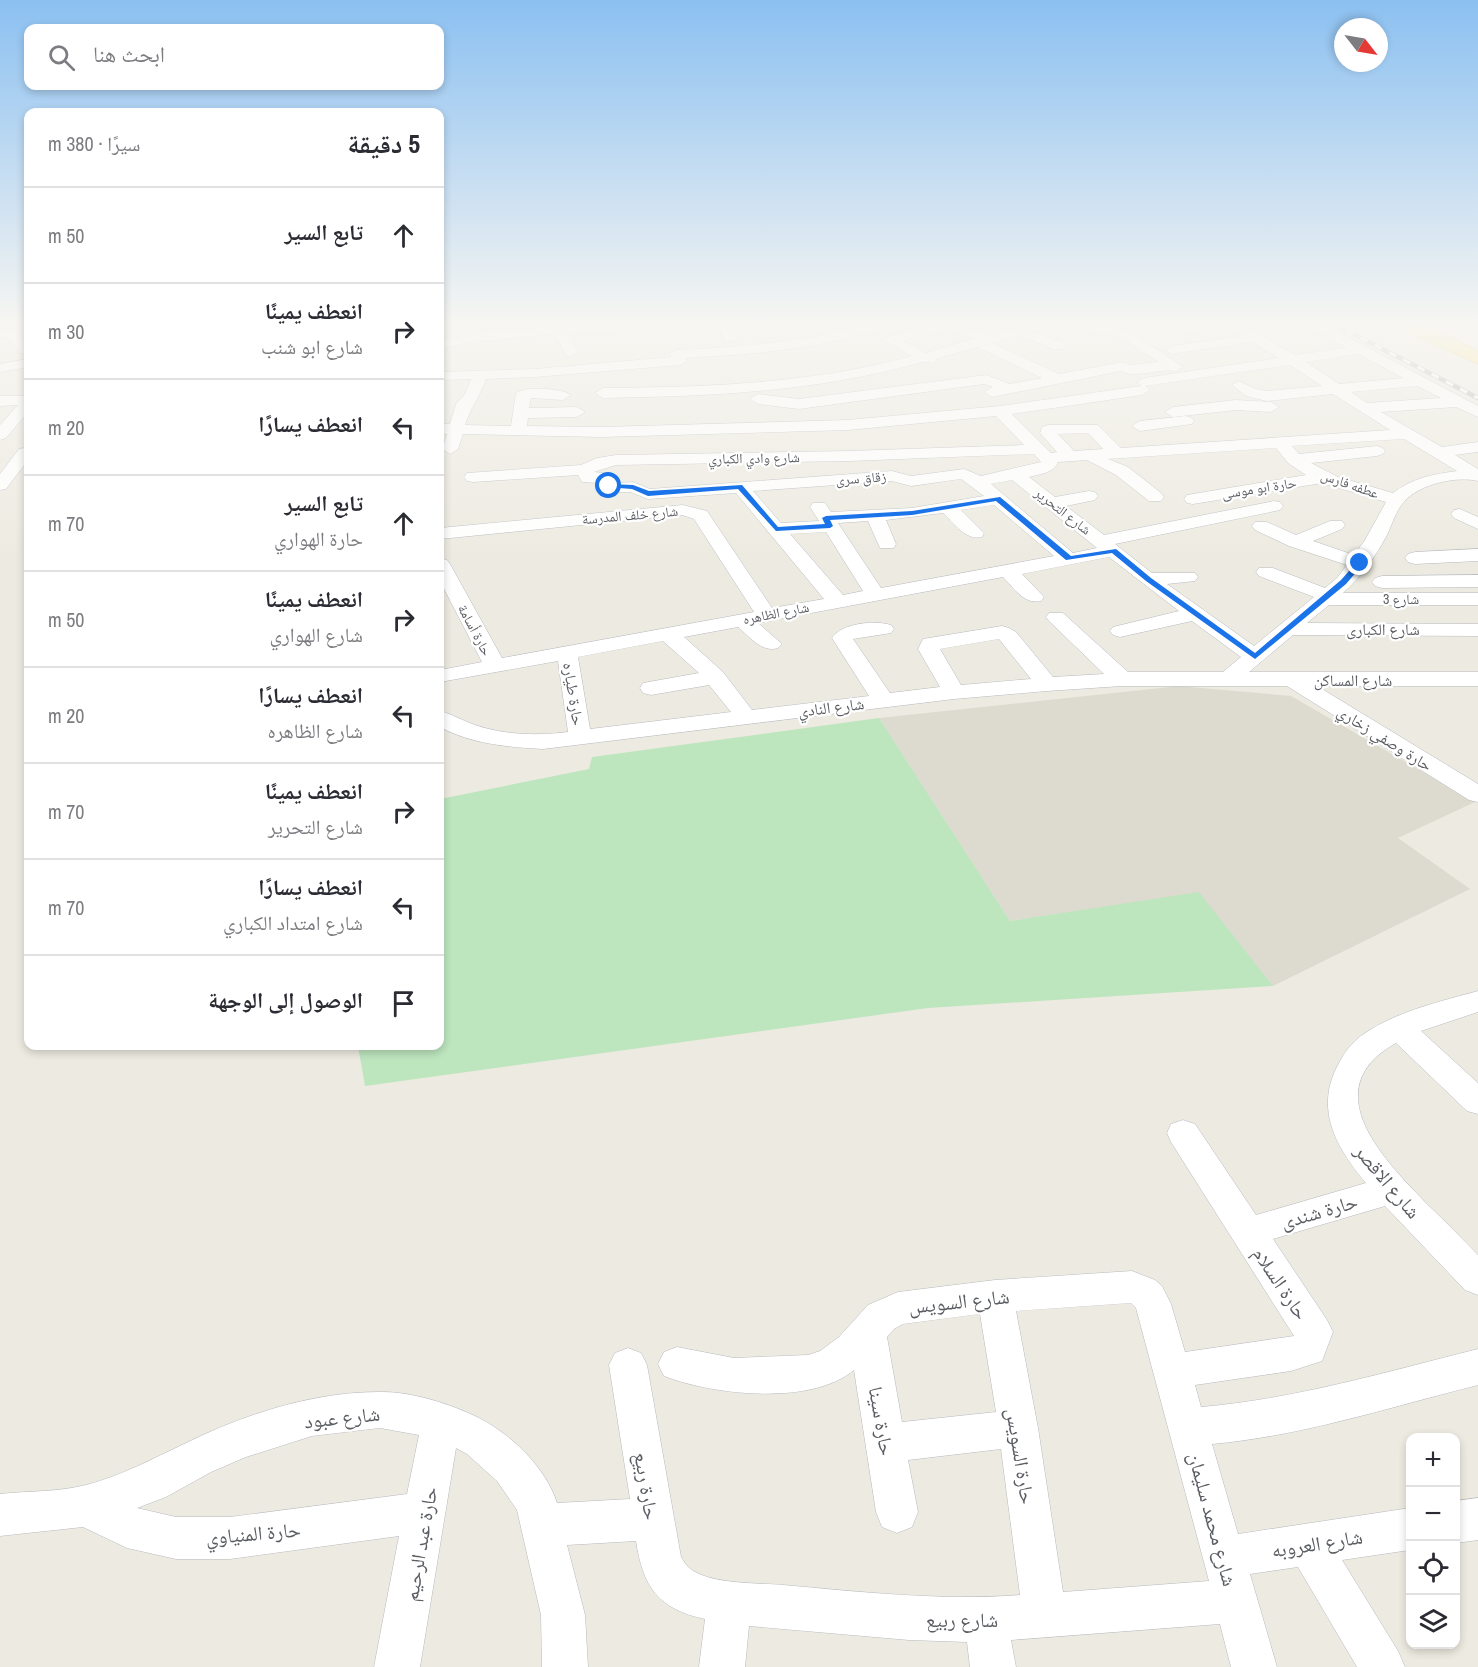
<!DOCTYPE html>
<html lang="ar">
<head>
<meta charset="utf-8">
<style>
	body { margin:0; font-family:"Archivo Narrow","Noto Naskh Arabic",sans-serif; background:#f7f7f7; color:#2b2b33; direction:rtl }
	.controls { position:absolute; right:18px; bottom:18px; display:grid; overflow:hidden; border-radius:12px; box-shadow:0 3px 9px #0003 }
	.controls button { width:54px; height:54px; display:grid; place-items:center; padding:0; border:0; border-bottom:2px solid #e1e1e2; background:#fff; color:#2b2b33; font:30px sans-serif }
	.compass { position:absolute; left:1334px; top:18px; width:54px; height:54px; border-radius:50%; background:#fff; box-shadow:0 3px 9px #0003; rotate:121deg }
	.stop { position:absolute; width:18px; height:18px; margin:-14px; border:4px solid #1a73e8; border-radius:50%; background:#fff }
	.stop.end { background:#1a73e8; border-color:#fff; box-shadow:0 2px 6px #0008 }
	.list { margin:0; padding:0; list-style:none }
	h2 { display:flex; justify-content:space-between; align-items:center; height:78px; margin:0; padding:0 24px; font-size:26px }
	h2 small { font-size:20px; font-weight:400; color:#7c7c81 }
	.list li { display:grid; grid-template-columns:39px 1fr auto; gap:18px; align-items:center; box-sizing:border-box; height:96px; padding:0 24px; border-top:2px solid #e1e1e2 }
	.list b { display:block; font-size:22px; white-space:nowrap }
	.list p { margin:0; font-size:20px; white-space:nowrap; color:#7c7c81 }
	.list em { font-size:20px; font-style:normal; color:#7c7c81 }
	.icon { flex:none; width:33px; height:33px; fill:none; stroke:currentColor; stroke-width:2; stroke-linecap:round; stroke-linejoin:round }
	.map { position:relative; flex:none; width:1478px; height:1667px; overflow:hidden; direction:ltr }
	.search { position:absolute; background:#fff; box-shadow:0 3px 9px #0003; left:24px; top:24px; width:420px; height:66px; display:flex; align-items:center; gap:15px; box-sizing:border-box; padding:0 21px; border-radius:12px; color:#7c7c81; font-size:22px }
	.panel { position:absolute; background:#fff; box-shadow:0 3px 9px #0003; left:24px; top:108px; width:420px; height:942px; border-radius:12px; direction:rtl }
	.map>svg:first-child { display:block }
</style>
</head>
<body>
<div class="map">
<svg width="1478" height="1667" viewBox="0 0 1478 1667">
	<rect width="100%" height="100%" fill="#edebe1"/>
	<!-- education -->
	<path fill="#dddacf" d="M 1179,686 L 1291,696 L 1475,802 L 1398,838 L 1470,889 L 1273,986 L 1199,893 L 1010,921 L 879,718 Z"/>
	<!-- green -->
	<path fill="#bde5be" d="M 879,718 L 1010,921 L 1199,892 L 1273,986 L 928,1008 L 365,1086 L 358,1046 L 440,1046 L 440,799 L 589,769 L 592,757 Z"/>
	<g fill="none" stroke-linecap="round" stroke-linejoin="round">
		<defs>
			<path id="street" d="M 595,323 L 676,323 L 670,327 L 569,333 L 578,352 L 571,356 L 566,355 L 555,334 L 470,342 L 440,349 L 440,341 L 470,334 Z
				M 717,323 L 731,323 L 737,338 L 735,341 L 725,341 Z
				M 873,323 L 895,323 C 888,330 871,333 861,335 C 803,350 744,355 685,358 L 687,361 L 680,365 L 535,377 L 486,379 C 480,396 471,407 465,425 L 511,426 L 516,393 C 524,386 563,388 571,395 L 563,400 L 531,398 L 529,408 L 577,407 L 585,412 L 577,417 L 528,418 L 527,426 L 601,427 L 848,420 L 1000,406 L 1141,386 L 1137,382 L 1144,378 L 1279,358 L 1252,342 L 1172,354 L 1165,350 L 1172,346 L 1241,336 L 1222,323 L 1239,323 L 1295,355 L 1346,348 L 1304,323 L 1321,323 L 1478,406 L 1478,417 L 1456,407 L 1381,412 L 1442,447 L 1478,442 L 1478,452 L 1455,455 L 1478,469 L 1478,481 C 1456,476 1419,484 1404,502 C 1396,510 1392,525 1387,535 C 1376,556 1361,577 1343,593 L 1478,593 L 1478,605 L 1329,605 L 1307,623 L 1478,624 L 1478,636 L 1293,635 L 1249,672 L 1478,672 L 1478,686 L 1317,686 L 1478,784 L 1478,802 L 1469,800 L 1287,686 L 1122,686 L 1047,691 L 954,699 L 543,749 C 508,747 471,744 440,727 L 440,711 C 452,714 463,721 475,725 C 504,735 537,736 568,732 L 558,661 L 440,682 L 440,670 L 482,662 L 440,581 L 440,558 L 447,560 L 450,564 L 502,658 L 754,612 L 694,519 L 682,515 L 440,539 L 440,528 L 683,505 L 707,511 L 772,608 L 824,599 L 736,493 L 648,499 L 630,492 L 605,492 L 599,483 L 582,482 L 578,475 L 473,482 L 467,481 L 464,477 L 467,473 L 581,465 L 597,458 L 616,455 L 849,451 L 1024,445 L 996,416 L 848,430 L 601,437 L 463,434 L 458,449 L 450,454 L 442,449 L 447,434 L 440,434 L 440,424 L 450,424 L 456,404 L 465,394 L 471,379 L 440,380 L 440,372 L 535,369 L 672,357 L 669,354 L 676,350 C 742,347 809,342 873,323 ZM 1359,354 L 1403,378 L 1339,384 L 1306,362 ZM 1290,365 L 1322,386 L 1267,391 L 1256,389 L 1239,381 L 1232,385 L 1246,396 L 1267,401 L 1333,394 L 1390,430 L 1121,448 L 1098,425 L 1048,425 L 1042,427 L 1040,433 L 1057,452 L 1051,453 L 1012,414 L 1142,395 L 1150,390 L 1145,386 ZM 1417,386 L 1441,398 L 1367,403 L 1351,392 ZM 1088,433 L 1103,449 L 1074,451 L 1058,434 ZM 1404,439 L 1457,471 C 1434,474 1412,478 1393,493 L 1338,477 L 1311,463 L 1377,456 L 1383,454 L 1385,451 L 1383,448 L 1377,446 L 1299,454 L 1292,446 ZM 1276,448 L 1288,463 L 1306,475 L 1193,494 L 1187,495 L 1184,499 L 1187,503 L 1193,504 L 1322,483 L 1386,502 L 1365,540 L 1354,555 L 1313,541 L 1342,529 L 1345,525 L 1342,521 L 1330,521 L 1296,535 L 1267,522 L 1255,522 L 1252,526 L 1255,530 L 1289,546 L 1347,565 L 1337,578 L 1325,588 L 1273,568 L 1259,568 L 1256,572 L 1259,576 L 1314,597 L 1254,646 L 1167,584 L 1195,581 L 1198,577 L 1195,573 L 1152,573 L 1115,544 L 1280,510 L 1283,506 L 1280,502 L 1274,501 L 1104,535 L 1066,506 L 1095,500 L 1098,496 L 1095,492 L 1089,491 L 1055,497 L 1029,477 C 1040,474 1054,473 1058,462 L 1087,460 L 1116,475 L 1149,501 L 1161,501 L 1164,497 L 1161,493 L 1128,467 L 1108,459 ZM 1034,454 L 1041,462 L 981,476 L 964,469 L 911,476 L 892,471 L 650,489 L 633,482 L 616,483 L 611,474 L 594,472 L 616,465 L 849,461 ZM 961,479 L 984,496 L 912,508 L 831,512 L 825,503 L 813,503 L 810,507 L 819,521 L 781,523 L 753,491 L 892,481 L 911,486 ZM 1012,480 L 1097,548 L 1073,553 L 991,484 ZM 994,505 L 1054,556 L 881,588 L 838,523 L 868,521 L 880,548 L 894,548 L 896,544 L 886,520 L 943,513 C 954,523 966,541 982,537 L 984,533 L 961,510 ZM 826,532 L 863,591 L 843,595 L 790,534 ZM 1109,557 L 1179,611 L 1113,627 L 1110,631 L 1113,635 L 1120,637 L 1192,621 L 1241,657 L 1223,672 L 1128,672 L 1063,613 L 1049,613 L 1046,617 L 1049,621 L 1104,674 L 1053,677 L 1016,632 L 1009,628 L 1002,626 L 923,639 L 918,649 L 940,687 L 890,693 L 853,639 L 891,633 L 894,629 L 891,625 C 874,620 842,623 832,638 L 869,696 L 752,710 L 723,672 L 684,637 L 738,627 C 750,637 762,653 778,648 L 782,644 L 758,623 L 1003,577 C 1014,588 1024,605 1041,601 L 1044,597 L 1022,574 ZM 999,639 L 1031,679 L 961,685 L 940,649 ZM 663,641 L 699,673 L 643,683 L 640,688 L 643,693 L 651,695 L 709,685 L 731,712 L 590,729 L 578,657 Z
				M 937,323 L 955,323 L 989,335 L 1035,323 L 1060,323 L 1059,326 L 1034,332 L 1064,343 L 1066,346 L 1064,349 L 1054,349 L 1019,335 L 992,343 L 1059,374 L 1123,362 L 1130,365 L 1158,362 L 1122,338 L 1093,332 L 1091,329 L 1093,326 L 1098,325 L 1131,332 L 1183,367 L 1176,371 C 1161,368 1132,379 1121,371 L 992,397 L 984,392 L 993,387 L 984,384 L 799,409 L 758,404 L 750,399 L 758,394 L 799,399 L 986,375 L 1010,384 L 1042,378 L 977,347 L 936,359 L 935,363 L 923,362 C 814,392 715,396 603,398 L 595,393 L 603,388 C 708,387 810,384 912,356 L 884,340 L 886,337 ZM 946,329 L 973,339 L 926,353 L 903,341 Z
				M 1168,323 L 1189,323 L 1200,329 L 1193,333 Z
				M 10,329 L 15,330 L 28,344 L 28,354 L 21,353 L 7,337 L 0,338 L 0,330 Z
				M 28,359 L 28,367 L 0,372 L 0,364 Z
				M 0,396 L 28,396 L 28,412 L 6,438 L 0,440 L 0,425 L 18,405 L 0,406 Z
				M 1236,400 L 1271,402 L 1279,407 L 1271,412 L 1236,410 L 1173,417 L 1165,412 L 1173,407 Z
				M 1186,416 L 1192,418 L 1194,421 L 1192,424 L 1140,431 L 1132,426 L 1140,421 Z
				M 25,448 L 28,449 L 28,460 L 6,489 L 0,490 L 0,474 L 19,449 Z
				M 1460,509 L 1478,517 L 1478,529 L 1454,518 L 1451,514 L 1454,510 Z
				M 1478,549 L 1478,561 L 1415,564 L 1408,562 L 1405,558 L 1408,554 L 1415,552 Z
				M 1478,575 L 1478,587 L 1382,588 L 1375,586 L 1372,582 L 1375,578 L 1382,576 Z
				M 1478,991 L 1478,1012 L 1421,1031 L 1478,1083 L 1478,1114 L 1467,1111 L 1396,1043 C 1312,1090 1387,1163 1429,1206 C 1446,1222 1462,1239 1478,1255 L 1478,1295 L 1465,1290 L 1385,1206 L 1273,1239 L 1327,1320 L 1333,1332 L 1322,1361 L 1291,1371 L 1195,1385 L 1201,1407 C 1295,1399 1386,1372 1478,1349 L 1478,1385 C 1390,1407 1302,1436 1212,1444 L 1238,1534 L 1410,1508 L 1410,1550 L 1342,1560 L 1398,1651 L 1405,1667 L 1357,1667 L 1298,1567 L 1250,1574 L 1277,1667 L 1231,1667 L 1220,1624 L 1011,1640 L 1016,1667 L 970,1667 L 967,1642 L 909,1640 L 749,1626 L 745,1667 L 699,1667 L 705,1619 C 658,1609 643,1587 636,1541 L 567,1545 L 585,1615 L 588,1667 L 542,1667 L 541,1615 L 517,1510 L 497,1481 L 467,1454 L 456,1448 L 420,1667 L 374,1667 L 399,1536 L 230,1559 L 176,1559 L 127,1548 L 83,1527 L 0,1536 L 0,1494 C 28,1491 59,1492 86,1485 C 121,1476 150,1460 182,1445 C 242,1415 312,1392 379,1392 C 410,1391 451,1404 479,1418 C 512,1435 546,1468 557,1503 L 630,1499 L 609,1365 L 615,1353 L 628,1348 L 641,1353 L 647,1365 L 681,1557 C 685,1564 689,1569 697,1573 C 719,1584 758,1583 783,1585 C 862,1592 941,1601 1020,1595 L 1001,1449 L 908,1460 L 918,1512 L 912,1527 L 897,1533 L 882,1527 L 876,1512 L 854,1370 C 811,1406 713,1395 664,1376 L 658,1364 L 664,1352 L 677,1347 L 734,1358 L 808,1355 L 820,1351 L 839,1337 L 868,1305 L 898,1292 L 995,1280 L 1132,1271 L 1155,1280 L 1162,1286 L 1171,1304 L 1185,1352 L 1294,1336 L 1171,1142 L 1167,1133 L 1171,1124 L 1183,1120 L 1195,1124 L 1256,1215 L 1366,1183 C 1335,1146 1314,1108 1339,1063 C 1346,1049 1356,1038 1370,1030 C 1402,1010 1442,1001 1478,991 ZM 1131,1303 L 1136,1308 L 1209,1581 L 1063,1592 L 1038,1428 L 1016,1311 ZM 980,1314 L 996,1412 L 902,1422 L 887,1337 L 894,1329 L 903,1324 ZM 380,1428 L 419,1435 L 407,1494 L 230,1517 L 176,1517 L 137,1508 L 166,1497 L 211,1472 L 246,1457 L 312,1436 Z
				M 1478,1498 L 1478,1540 L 1456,1543 L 1456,1501 Z"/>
			<path id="highway" d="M 1396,323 L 1419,323 L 1478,351 L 1478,364 L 1398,327 Z"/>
		</defs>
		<!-- street casing -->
		<use href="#street" stroke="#b7b9be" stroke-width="1"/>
		<!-- highway casing -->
		<use href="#highway" stroke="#eeab00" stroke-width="1"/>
		<!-- street -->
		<use href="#street" fill="#fff" fill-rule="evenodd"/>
		<!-- highway -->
		<use href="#highway" fill="#fde387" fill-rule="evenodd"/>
		<defs>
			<path id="rail" d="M 1332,323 L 1478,398"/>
		</defs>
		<!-- rail casing -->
		<use href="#rail" stroke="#b4b5b5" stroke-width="4.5"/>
		<!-- rail -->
		<use href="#rail" stroke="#fff" stroke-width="3" stroke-dasharray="8" stroke-linecap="butt"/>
	</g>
	<!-- sky -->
	<linearGradient id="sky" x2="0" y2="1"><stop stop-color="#8bc0f1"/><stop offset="0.58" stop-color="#f7f6f2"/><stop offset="1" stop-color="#f7f6f2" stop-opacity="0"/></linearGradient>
	<rect width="1478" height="557" fill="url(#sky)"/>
	<!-- route -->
	<path fill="#1a73e8" d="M 609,484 L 633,485 L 649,491 L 742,485 L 778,527 L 825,524 L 822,518 L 826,516 L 912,511 L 1000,497 L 1071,556 L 1116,549 L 1151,578 L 1255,653 L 1341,580 L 1357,562 L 1364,563 L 1346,584 L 1255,659 L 1146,581 L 1112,553 L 1066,560 L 996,501 L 912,515 L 830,520 L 833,526 L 830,528 L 776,531 L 738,489 L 648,496 L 632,489 L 606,487 Z"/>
	<g text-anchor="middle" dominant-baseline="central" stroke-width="4.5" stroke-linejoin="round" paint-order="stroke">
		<!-- far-street labels -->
		<g font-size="14" fill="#5a5d62" stroke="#fff">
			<text transform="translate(754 458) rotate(-1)">شارع وادي الكباري</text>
			<text transform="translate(861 478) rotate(-4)">زقاق سرى</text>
			<text transform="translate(1350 484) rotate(19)">عطفه فارس</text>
			<text transform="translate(1259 488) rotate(-9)">حارة ابو موسى</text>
			<text transform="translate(1063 511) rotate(38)">شارع التحرير</text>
			<text transform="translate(630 515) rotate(-5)">شارع خلف المدرسة</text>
			<text x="1401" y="599">شارع 3</text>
			<text transform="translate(776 613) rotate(-11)">شارع الظاهره</text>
			<text transform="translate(475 630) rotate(62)">حارة أسامة</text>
		</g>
		<!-- street labels -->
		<g font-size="16" fill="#5a5d62" stroke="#fff">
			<text x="1383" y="629">شارع الكبارى</text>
			<text x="1353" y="680">شارع المساكن</text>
			<text transform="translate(574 694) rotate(81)">حارة طياره</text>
			<text transform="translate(831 707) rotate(-7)">شارع النادي</text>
			<text transform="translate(1385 738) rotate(32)">حارة وصفي زخاري</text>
		</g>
		<!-- near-street labels -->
		<g font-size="20" fill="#5a5d62" stroke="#fff">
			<text transform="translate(1388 1181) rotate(50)">شارع الاقصر</text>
			<text transform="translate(1319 1211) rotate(-16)">حارة شندى</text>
			<text transform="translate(1281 1283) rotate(56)">حارة السلام</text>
			<text transform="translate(959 1301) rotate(-6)">شارع السويس</text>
			<text transform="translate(342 1417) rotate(-6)">شارع عبود</text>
			<text transform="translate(882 1421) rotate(80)">حارة سينا</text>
			<text transform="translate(1021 1456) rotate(81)">حارة السويس</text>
			<text transform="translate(647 1486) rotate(81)">حارة ربيع</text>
			<text transform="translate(1213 1519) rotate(75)">شارع محمد سليمان</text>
			<text transform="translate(253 1533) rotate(-5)">حارة المنياوي</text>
			<text transform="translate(1317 1543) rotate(-9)">شارع العروبه</text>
			<text transform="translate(420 1544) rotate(-80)">حارة عبد الرحيم</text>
			<text x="962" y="1619">شارع ربيع</text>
		</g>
	</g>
</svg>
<div class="controls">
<button>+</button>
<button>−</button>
<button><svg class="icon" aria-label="locate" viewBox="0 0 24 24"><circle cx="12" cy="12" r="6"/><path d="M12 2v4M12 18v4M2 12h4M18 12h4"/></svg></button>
<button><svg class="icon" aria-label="layers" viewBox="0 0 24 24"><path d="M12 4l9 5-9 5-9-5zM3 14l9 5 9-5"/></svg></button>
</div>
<svg class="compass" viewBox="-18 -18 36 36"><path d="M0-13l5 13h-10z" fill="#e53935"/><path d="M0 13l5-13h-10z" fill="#7c7c81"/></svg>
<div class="stop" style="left:609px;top:486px"></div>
<div class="stop end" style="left:1360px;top:563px"></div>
<div class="search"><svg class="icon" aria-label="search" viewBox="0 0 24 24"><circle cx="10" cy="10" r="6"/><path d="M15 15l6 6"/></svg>ابحث هنا</div>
<section class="panel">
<h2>5 دقيقة<small>سيرًا · 380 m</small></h2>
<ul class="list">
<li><svg class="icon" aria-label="ahead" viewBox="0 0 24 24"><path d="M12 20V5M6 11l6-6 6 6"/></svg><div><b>تابع السير</b></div><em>50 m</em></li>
<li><svg class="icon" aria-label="right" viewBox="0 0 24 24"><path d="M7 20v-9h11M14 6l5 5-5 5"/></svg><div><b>انعطف يمينًا</b><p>شارع ابو شنب</p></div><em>30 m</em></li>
<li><svg class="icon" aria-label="left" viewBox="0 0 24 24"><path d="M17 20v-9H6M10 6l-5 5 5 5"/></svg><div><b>انعطف يسارًا</b></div><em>20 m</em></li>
<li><svg class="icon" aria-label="ahead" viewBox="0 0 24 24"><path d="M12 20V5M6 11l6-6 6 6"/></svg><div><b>تابع السير</b><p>حارة الهواري</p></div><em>70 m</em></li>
<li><svg class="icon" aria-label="right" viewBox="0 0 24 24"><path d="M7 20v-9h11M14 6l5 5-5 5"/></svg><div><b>انعطف يمينًا</b><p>شارع الهواري</p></div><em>50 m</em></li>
<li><svg class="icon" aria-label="left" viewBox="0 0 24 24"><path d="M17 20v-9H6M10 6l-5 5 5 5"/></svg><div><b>انعطف يسارًا</b><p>شارع الظاهره</p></div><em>20 m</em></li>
<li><svg class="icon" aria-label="right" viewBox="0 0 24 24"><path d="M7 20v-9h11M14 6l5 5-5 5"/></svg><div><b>انعطف يمينًا</b><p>شارع التحرير</p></div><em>70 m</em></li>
<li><svg class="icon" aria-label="left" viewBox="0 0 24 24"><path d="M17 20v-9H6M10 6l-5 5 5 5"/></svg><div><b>انعطف يسارًا</b><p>شارع امتداد الكباري</p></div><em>70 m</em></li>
<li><svg class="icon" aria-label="arrive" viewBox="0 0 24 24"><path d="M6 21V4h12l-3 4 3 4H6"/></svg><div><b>الوصول إلى الوجهة</b></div></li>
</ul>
</section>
</div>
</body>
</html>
